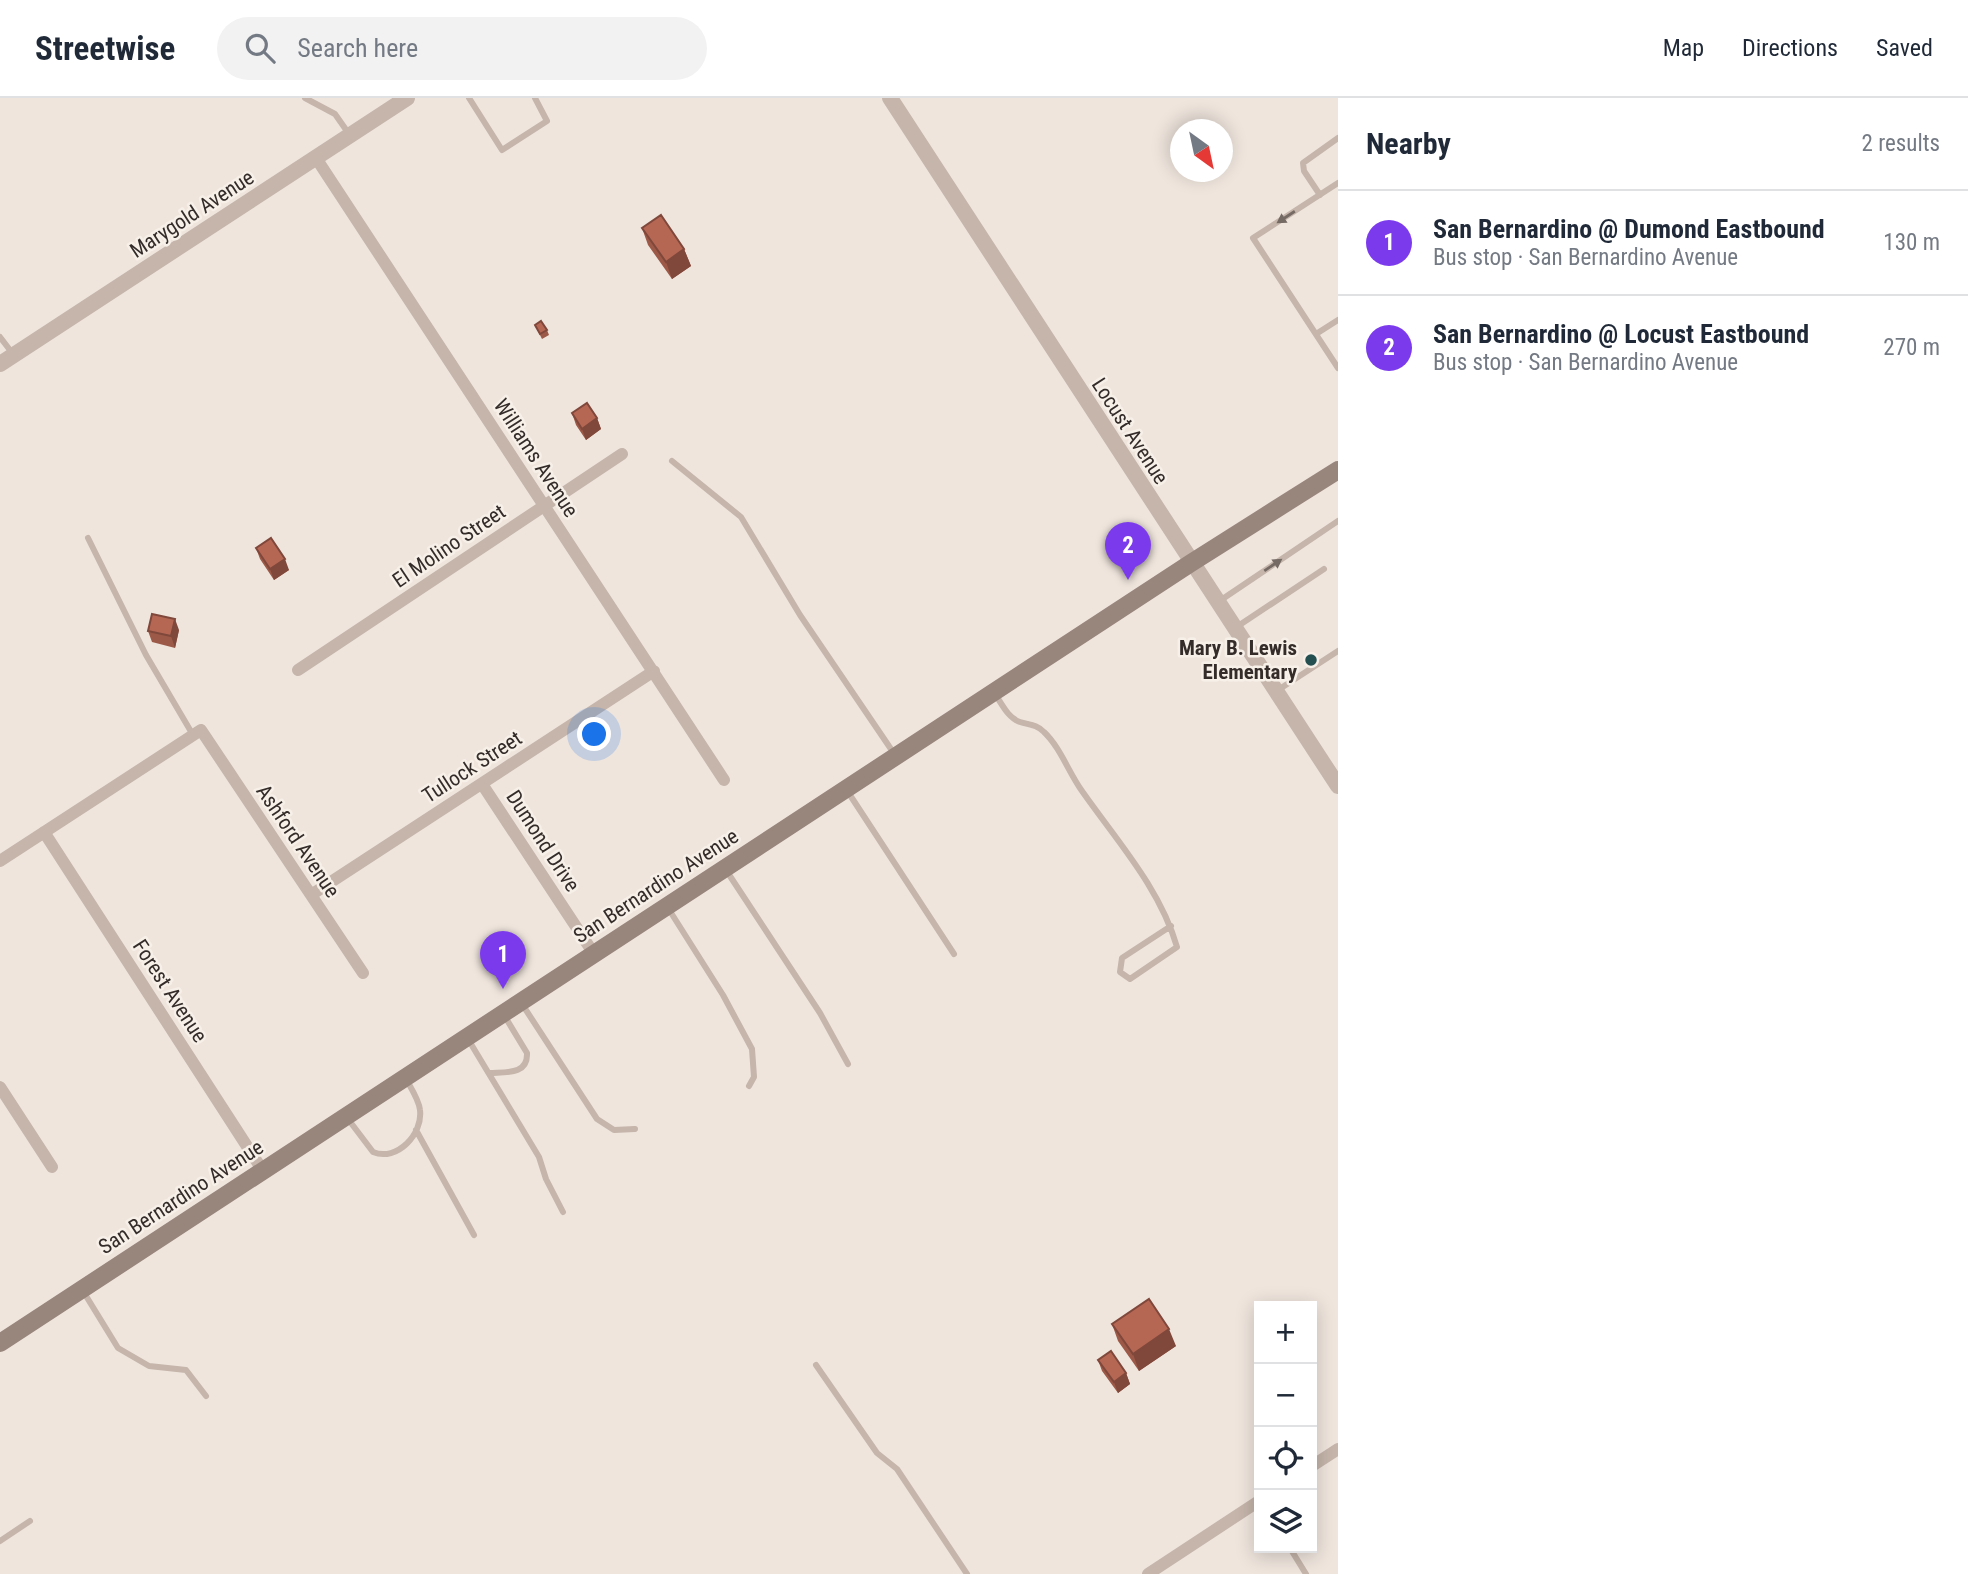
<!DOCTYPE html>
<html lang="en">
<head>
<meta charset="utf-8">
<style>
	body { margin:0; font-family:"Roboto Condensed",sans-serif; background:#f2f2f3; color:#1f2937 }
	.controls { position:absolute; right:21px; bottom:21px; display:grid; overflow:hidden; border-radius:0px; box-shadow:0 4px 18px #0003 }
	.controls button { width:63px; height:63px; display:grid; place-items:center; padding:0; border:0; border-bottom:2px solid #e0e1e3; background:#fff; color:#1f2937; font:35px sans-serif }
	.compass { position:absolute; left:1170px; top:21px; width:63px; height:63px; border-radius:50%; background:#fff; box-shadow:0 4px 18px #0003; rotate:147deg }
	.you { position:absolute; left:595px; top:637px; width:24px; height:24px; margin:-18px; border:5px solid #fff; border-radius:50%; background:#1a73e8; box-shadow:0 0 0 10px #1a73e833 }
	.badge { display:grid; place-items:center; width:46px; height:46px; border-radius:50%; background:#7c3aed; color:#fff; font-size:23px; font-weight:700 }
	.pin { position:absolute; translate:-50% -58px; filter:drop-shadow(0 2px 4px #0008) }
	.pin::after { content:''; position:absolute; top:37px; width:24px; height:21px; background:inherit; clip-path:polygon(0 0,100% 0,50% 100%) }
	.list { margin:0; padding:0; list-style:none }
	h2 { display:flex; justify-content:space-between; align-items:center; height:91px; margin:0; padding:0 28px; font-size:30px }
	h2 small { font-size:23px; font-weight:400; color:#747a83 }
	.list li { display:grid; grid-template-columns:46px 1fr auto; gap:21px; align-items:center; box-sizing:border-box; height:105px; padding:0 28px; border-top:2px solid #e0e1e3 }
	.list b { display:block; font-size:26px; white-space:nowrap }
	.list p { margin:0; font-size:23px; white-space:nowrap; color:#747a83 }
	.list em { font-size:23px; font-style:normal; color:#747a83 }
	.icon { flex:none; width:38px; height:38px; fill:none; stroke:currentColor; stroke-width:2; stroke-linecap:round; stroke-linejoin:round }
	.map { position:relative; flex:none; width:1338px; height:1476px; overflow:hidden }
	header { display:flex; align-items:center; gap:42px; box-sizing:border-box; height:98px; padding:0 35px; background:#fff; border-bottom:2px solid #e0e1e3 }
	header strong { font-size:33px }
	nav { display:flex; gap:38px; margin-inline-start:auto; font-size:24px }
	.search { width:490px; height:63px; background:#f2f2f3; display:flex; align-items:center; gap:18px; box-sizing:border-box; padding:0 24px; border-radius:38px; color:#747a83; font-size:26px }
	main { display:flex }
	aside { flex:1; background:#fff }
	.map>svg:first-child { display:block }
</style>
</head>
<body>
<header>
<strong>Streetwise</strong>
<div class="search"><svg class="icon" aria-label="search" viewBox="0 0 24 24"><circle cx="10" cy="10" r="6"/><path d="M15 15l6 6"/></svg>Search here</div>
<nav><a>Map</a><a>Directions</a><a>Saved</a></nav>
</header>
<main>
<div class="map">
<svg width="1338" height="1476" viewBox="0 0 1338 1476">
	<rect width="100%" height="100%" fill="#efe5dd"/>
	<g fill="none" stroke-linecap="round" stroke-linejoin="round">
		<!-- service -->
		<path stroke="#c5b5ab" stroke-width="6" d="M 305,0 L 335,16 L 349,36
			M 469,0 L 502,52 L 547,23 L 535,0
			M 1338,85 L 1253,140 L 1338,270
			M 1320,97 L 1304,73 L 1303,65 L 1338,40
			M 1316,236 L 1338,222
			M 0,239 L 13,256
			M 672,363 L 741,419 L 800,517 L 895,657
			M 88,440 L 146,557 L 193,637
			M 1218,504 L 1338,423
			M 1235,530 L 1324,471
			M 1278,592 L 1338,553
			M 995,596 C 1002,606 1008,620 1020,624 C 1029,627 1036,626 1044,634 C 1060,649 1069,675 1082,693 C 1117,743 1160,790 1177,849 L 1130,881 L 1120,874 L 1122,860 L 1171,828
			M 848,694 L 954,856
			M 726,772 L 820,915 L 848,966
			M 668,810 L 723,897 L 752,951 L 754,979 L 749,988
			M 522,906 L 597,1021 L 614,1032 L 635,1031
			M 468,941 L 539,1059 L 546,1081 L 563,1114
			M 490,975 C 506,974 528,977 527,955 L 504,917
			M 348,1021 L 373,1054 C 397,1064 423,1036 420,1012 C 419,1002 411,990 406,981
			M 416,1032 L 474,1137
			M 83,1193 L 118,1250 L 149,1268 L 186,1272 L 206,1298
			M 816,1267 L 877,1355 L 897,1371 L 967,1476
			M 0,1443 L 30,1423
			M 1290,1450 L 1306,1476"/>
		<!-- minor -->
		<path stroke="#c5b5ab" stroke-width="12" d="M 316,60 L 724,682
			M 298,572 L 622,356
			M 482,686 L 594,856
			M 44,734 L 263,1073
			M 0,763 L 201,632 L 363,875
			M 311,797 L 654,573
			M 0,989 L 52,1069
			M 1312,1368 L 1338,1351
			M 1148,1476 L 1259,1403"/>
		<!-- tertiary -->
		<path stroke="#c5b5ab" stroke-width="16" d="M 890,0 L 1338,688
			M 0,266 L 407,0"/>
		<!-- secondary -->
		<path stroke="#98857c" stroke-width="18" d="M 0,1245 L 1191,465 L 1338,372"/>
	</g>
	<!-- wall -->
	<path fill="#9d5948" d="M 642,130 L 684,151 L 691,168 L 672,181 L 648,147 Z
		M 535,227 L 547,232 L 549,237 L 542,241 Z
		M 572,315 L 597,320 L 601,331 L 586,342 L 576,327 Z
		M 256,450 L 289,472 L 274,482 L 260,461 Z
		M 179,532 L 175,550 L 152,544 L 148,533 Z
		M 1112,1226 L 1176,1248 L 1139,1273 L 1118,1243 Z
		M 1098,1262 L 1126,1275 L 1130,1286 L 1118,1295 L 1102,1273 Z"/>
	<!-- shaded-wall -->
	<path fill="#7f483b" d="M 684,151 L 691,168 L 672,181 L 666,164 Z
		M 597,320 L 601,331 L 586,342 L 582,331 Z
		M 285,461 L 289,472 L 274,482 L 270,471 Z
		M 175,521 L 179,532 L 175,550 L 171,538 Z
		M 1169,1231 L 1176,1248 L 1139,1273 L 1133,1256 Z
		M 1126,1275 L 1130,1286 L 1118,1295 L 1114,1284 Z"/>
	<!-- building -->
	<path fill="#b66754" stroke="#7f483b" stroke-width="2" d="M 661,117 L 684,151 L 666,164 L 642,130 Z
		M 541,223 L 547,232 L 540,236 L 535,227 Z
		M 587,305 L 597,320 L 582,331 L 572,315 Z
		M 271,440 L 285,461 L 270,471 L 256,450 Z
		M 152,516 L 175,521 L 171,538 L 148,533 Z
		M 1149,1201 L 1169,1231 L 1133,1256 L 1112,1226 Z
		M 1111,1253 L 1126,1275 L 1114,1284 L 1098,1262 Z"/>
	<!-- one-way arrows -->
	<defs><path id="oneway-solid" d="M-6-.8H1V-3.2L6.5 0L1 3.2V.8H-6Z" transform="scale(1.75)"/></defs>
	<g fill="#756a64">
		<use href="#oneway-solid" transform="translate(1286 119) rotate(147)"/>
		<use href="#oneway-solid" transform="translate(1273 467) rotate(-34)"/>
	</g>
	<!-- markers -->
	<circle fill="#244f50" stroke="#f7f0e9" stroke-width="2.5" cx="1311" cy="562" r="7"/>
	<g text-anchor="middle" dominant-baseline="central" stroke-width="5" stroke-linejoin="round" paint-order="stroke">
		<!-- street labels -->
		<g font-size="21" fill="#342c29" stroke="#f7f0e9">
			<text transform="translate(192 116) rotate(-33)">Marygold Avenue</text>
			<text transform="translate(1130 333) rotate(57)">Locust Avenue</text>
			<text transform="translate(536 360) rotate(57)">Williams Avenue</text>
			<text transform="translate(449 448) rotate(-34)">El Molino Street</text>
			<text transform="translate(472 669) rotate(-33)">Tullock Street</text>
			<text transform="translate(298 743) rotate(56)">Ashford Avenue</text>
			<text transform="translate(543 743) rotate(57)">Dumond Drive</text>
			<text transform="translate(656 788) rotate(-33)">San Bernardino Avenue</text>
			<text transform="translate(170 893) rotate(57)">Forest Avenue</text>
			<text transform="translate(181 1099) rotate(-33)">San Bernardino Avenue</text>
		</g>
		<!-- poi labels -->
		<g font-size="21" font-weight="bold" fill="#342c29" stroke="#f7f0e9" text-anchor="end">
			<text x="1297" y="550">Mary B. Lewis<tspan x="1297" dy="24">Elementary</tspan></text>
		</g>
	</g>
</svg>
<div class="controls">
<button>+</button>
<button>−</button>
<button><svg class="icon" aria-label="locate" viewBox="0 0 24 24"><circle cx="12" cy="12" r="6"/><path d="M12 2v4M12 18v4M2 12h4M18 12h4"/></svg></button>
<button><svg class="icon" aria-label="layers" viewBox="0 0 24 24"><path d="M12 4l9 5-9 5-9-5zM3 14l9 5 9-5"/></svg></button>
</div>
<svg class="compass" viewBox="-18 -18 36 36"><path d="M0-13l5 13h-10z" fill="#e53935"/><path d="M0 13l5-13h-10z" fill="#747a83"/></svg>
<div class="you"></div>
<div class="pin badge" style="left:503px;top:891px">1</div>
<div class="pin badge" style="left:1128px;top:482px">2</div>
</div>
<aside>
<h2>Nearby<small>2 results</small></h2>
<ul class="list">
<li><span class="badge">1</span><div><b>San Bernardino @ Dumond Eastbound</b><p>Bus stop · San Bernardino Avenue</p></div><em>130 m</em></li>
<li><span class="badge">2</span><div><b>San Bernardino @ Locust Eastbound</b><p>Bus stop · San Bernardino Avenue</p></div><em>270 m</em></li>
</ul>
</aside>
</main>
</body>
</html>
